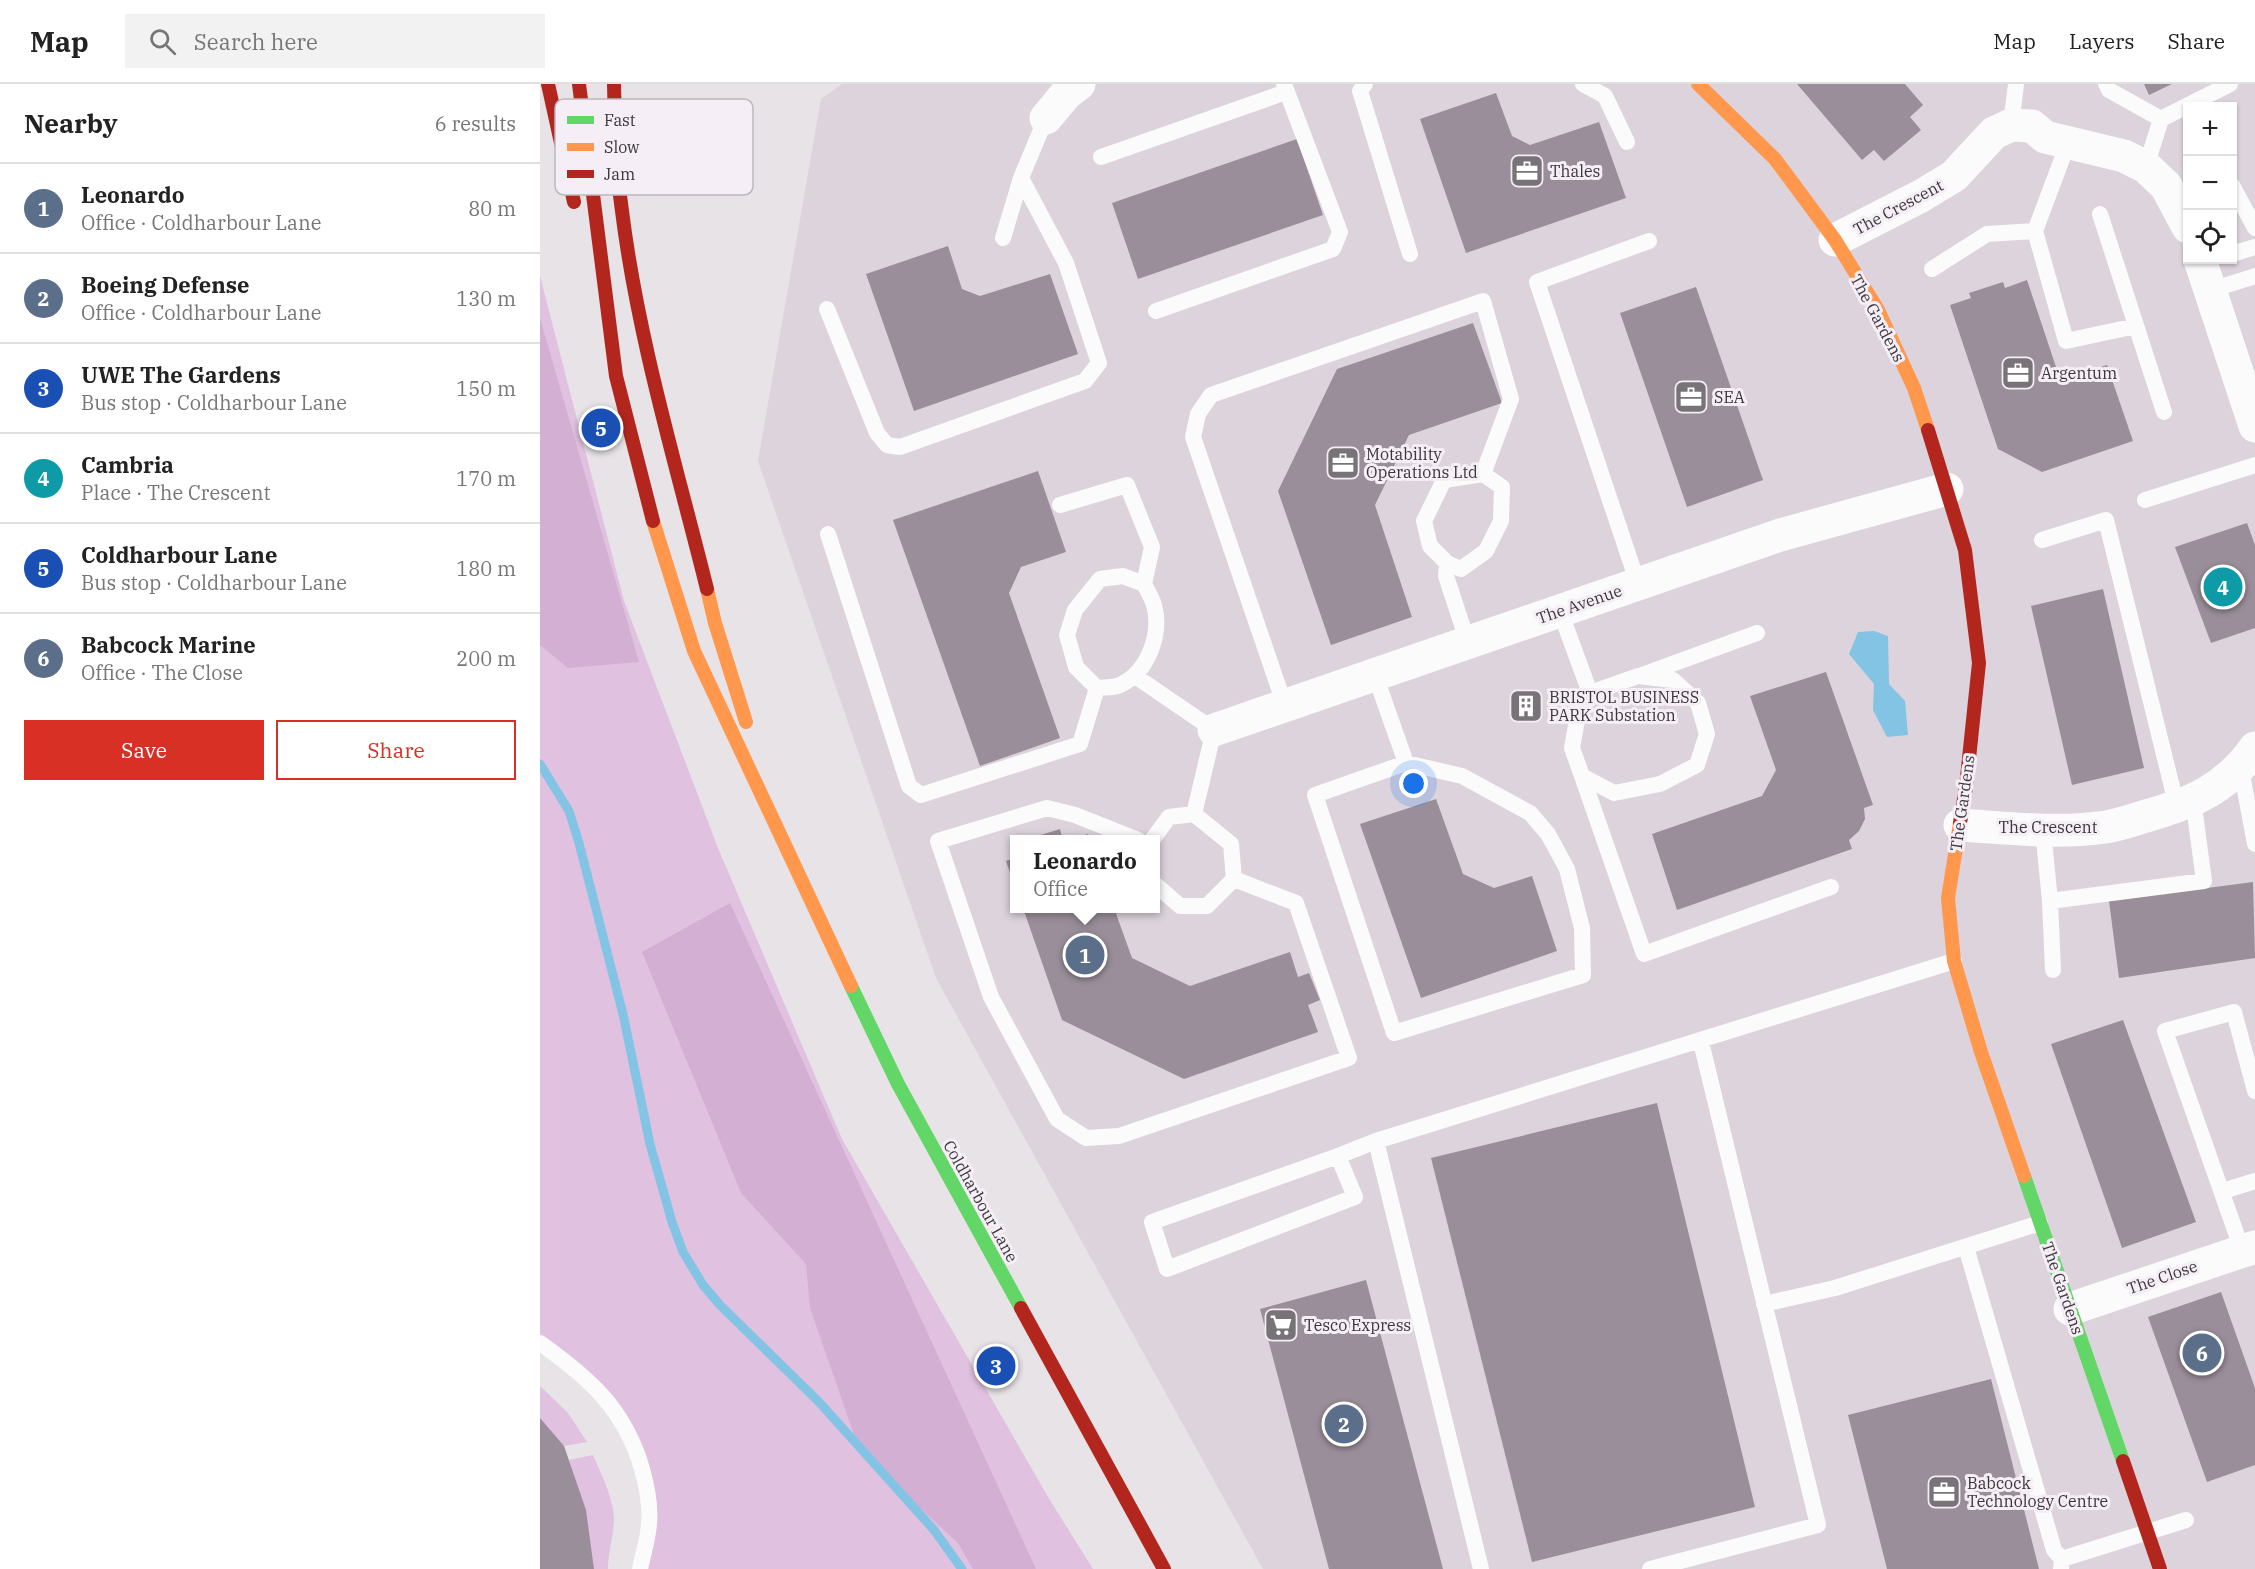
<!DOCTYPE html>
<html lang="en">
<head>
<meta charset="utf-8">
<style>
	body { margin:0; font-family:"IBM Plex Serif",serif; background:#f2f2f2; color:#222 }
	.controls { position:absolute; right:18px; top:18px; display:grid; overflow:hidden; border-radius:0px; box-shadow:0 2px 4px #0004 }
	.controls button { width:54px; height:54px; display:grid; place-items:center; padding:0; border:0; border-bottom:2px solid #e0e0e0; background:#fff; color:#222; font:30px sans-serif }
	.you { position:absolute; left:874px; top:700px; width:21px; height:21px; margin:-15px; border:4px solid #fff; border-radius:50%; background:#1a73e8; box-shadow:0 0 0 9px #1a73e833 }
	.badge { display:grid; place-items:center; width:39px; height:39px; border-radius:50%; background:#d93025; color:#fff; font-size:20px; font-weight:700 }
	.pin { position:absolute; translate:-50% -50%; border:3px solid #fff; box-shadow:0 2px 6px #0006 }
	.popup { position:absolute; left:470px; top:751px; width:150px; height:78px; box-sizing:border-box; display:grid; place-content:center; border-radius:0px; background:#fff; filter:drop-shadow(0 2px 4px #0005); font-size:20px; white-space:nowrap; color:#767676 }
	.popup b { font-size:22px; color:#222 }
	.popup::after { content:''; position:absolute; left:50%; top:100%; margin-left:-12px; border:12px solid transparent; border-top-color:#fff }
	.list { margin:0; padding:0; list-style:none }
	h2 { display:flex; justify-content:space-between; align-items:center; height:78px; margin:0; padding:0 24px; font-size:26px }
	h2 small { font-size:20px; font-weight:400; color:#767676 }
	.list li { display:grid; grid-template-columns:39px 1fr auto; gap:18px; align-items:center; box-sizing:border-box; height:90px; padding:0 24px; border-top:2px solid #e0e0e0 }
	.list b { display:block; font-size:22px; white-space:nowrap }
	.list p { margin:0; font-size:20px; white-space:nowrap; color:#767676 }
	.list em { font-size:20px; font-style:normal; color:#767676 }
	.actions { display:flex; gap:12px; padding:18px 24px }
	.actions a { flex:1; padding:14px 0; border:2px solid #d93025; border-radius:0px; text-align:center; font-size:21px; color:#d93025 }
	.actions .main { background:#d93025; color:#fff }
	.icon { flex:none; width:33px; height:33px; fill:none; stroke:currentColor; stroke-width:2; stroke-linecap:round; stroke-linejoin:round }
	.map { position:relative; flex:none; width:1715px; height:1485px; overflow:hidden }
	header { display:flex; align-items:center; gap:36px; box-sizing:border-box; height:84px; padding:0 30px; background:#fff; border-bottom:2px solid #e0e0e0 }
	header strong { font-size:28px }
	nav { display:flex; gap:33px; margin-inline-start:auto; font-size:21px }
	.search { width:420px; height:54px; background:#f2f2f2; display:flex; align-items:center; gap:15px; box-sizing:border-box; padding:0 21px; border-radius:0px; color:#767676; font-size:22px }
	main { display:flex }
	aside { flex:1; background:#fff }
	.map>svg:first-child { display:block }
</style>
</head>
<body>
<header>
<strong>Map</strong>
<div class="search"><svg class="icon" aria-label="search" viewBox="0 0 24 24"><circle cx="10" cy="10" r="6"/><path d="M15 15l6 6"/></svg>Search here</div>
<nav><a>Map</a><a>Layers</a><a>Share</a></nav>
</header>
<main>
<aside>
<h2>Nearby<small>6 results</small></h2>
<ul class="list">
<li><span class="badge" style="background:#5c6f8a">1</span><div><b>Leonardo</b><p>Office · Coldharbour Lane</p></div><em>80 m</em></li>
<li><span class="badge" style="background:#5c6f8a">2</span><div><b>Boeing Defense</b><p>Office · Coldharbour Lane</p></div><em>130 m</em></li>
<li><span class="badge" style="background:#1a4fb4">3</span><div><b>UWE The Gardens</b><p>Bus stop · Coldharbour Lane</p></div><em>150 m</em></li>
<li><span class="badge" style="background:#0f9aa8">4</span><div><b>Cambria</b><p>Place · The Crescent</p></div><em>170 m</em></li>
<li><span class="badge" style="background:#1a4fb4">5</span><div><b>Coldharbour Lane</b><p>Bus stop · Coldharbour Lane</p></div><em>180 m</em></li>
<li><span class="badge" style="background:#5c6f8a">6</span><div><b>Babcock Marine</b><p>Office · The Close</p></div><em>200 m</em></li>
</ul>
<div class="actions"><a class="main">Save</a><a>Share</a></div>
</aside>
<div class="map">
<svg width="1715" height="1485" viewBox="0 0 1715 1485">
	<rect width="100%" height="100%" fill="#e7e3e7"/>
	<!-- built -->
	<path fill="#dcd3dc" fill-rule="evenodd" d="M 302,0 L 1715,0 L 1715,1485 L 723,1485 L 396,894 L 218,377 L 281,15 ZM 1648,22 L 1692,22 L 1692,176 L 1648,176 ZM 474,756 L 616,756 L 616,824 L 474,824 Z"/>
	<!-- green -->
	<path fill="#e0c1df" d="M 0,192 L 84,517 L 178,764 L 302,1055 L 508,1413 L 553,1485 L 100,1485 L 109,1440 L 85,1342 L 0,1259 Z
		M 0,1302 L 28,1329 L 47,1358 L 24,1362 L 0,1338 Z
		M 53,1371 C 61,1390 73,1413 74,1434 C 74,1451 68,1467 68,1485 L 52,1485 L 29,1376 Z"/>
	<!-- forest -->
	<path fill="#d3b0d3" d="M 0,234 L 99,578 L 28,584 L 0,561 Z
		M 190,819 L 496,1485 L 433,1485 L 418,1459 L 320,1368 L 270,1224 L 266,1180 L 201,1109 L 102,868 Z"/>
	<!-- water -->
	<path fill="#83c4e5" d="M 1334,547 L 1348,552 L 1349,600 L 1365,617 L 1368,651 L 1347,653 L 1333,626 L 1334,600 L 1309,570 L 1318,548 Z"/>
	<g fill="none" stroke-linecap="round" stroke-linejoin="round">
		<!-- stream -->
		<path stroke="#83c4e5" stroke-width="9" d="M 0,680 L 29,727 L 39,759 L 83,930 L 110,1060 L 132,1138 L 143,1168 L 163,1201 L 180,1221 L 279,1318 L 394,1446 L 422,1485"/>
	</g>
	<!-- building -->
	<path fill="#9a8e9a" d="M 1257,0 L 1365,0 L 1383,21 L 1370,33 L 1381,46 L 1344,77 L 1334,66 L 1322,76 Z
		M 1604,0 L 1632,0 L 1609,11 Z
		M 956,9 L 972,52 L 990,61 L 1059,38 L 1086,114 L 926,169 L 880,35 Z
		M 757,55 L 783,131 L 598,195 L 572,119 Z
		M 408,162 L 422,205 L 440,212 L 510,190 L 538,270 L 374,327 L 326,190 Z
		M 1487,196 L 1517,286 L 1531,293 L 1567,281 L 1593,357 L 1502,388 L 1458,365 L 1410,221 L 1431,214 L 1429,209 L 1463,198 L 1465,204 Z
		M 1156,203 L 1223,396 L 1147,423 L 1080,229 Z
		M 933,239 L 962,319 L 869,351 L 835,421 L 872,533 L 791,561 L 738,407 L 797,285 Z
		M 498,387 L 526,468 L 481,483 L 469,509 L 520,654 L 440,682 L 353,436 Z
		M 1707,439 L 1715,461 L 1715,544 L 1671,559 L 1635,463 Z
		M 1563,505 L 1604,684 L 1532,701 L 1491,522 Z
		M 1286,588 L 1333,721 L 1324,724 L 1325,735 L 1319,747 L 1309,756 L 1312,765 L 1137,826 L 1112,750 L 1222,712 L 1236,686 L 1210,612 Z
		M 989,614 L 993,628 L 983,631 L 978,617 Z
		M 896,715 L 923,790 L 954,804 L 992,792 L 1017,867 L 881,914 L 820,740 Z
		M 520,745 L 523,756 L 488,756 L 488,755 Z
		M 548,750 L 550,756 L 531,756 L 531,755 Z
		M 474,774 L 474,800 L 466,777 Z
		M 1713,798 L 1715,874 L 1579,894 L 1569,817 Z
		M 483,824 L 574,824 L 592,874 L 650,902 L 750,868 L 758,893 L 769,889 L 780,916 L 768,921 L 778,948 L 644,995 L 522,936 Z
		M 1583,936 L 1656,1138 L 1582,1164 L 1511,960 Z
		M 1117,1019 L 1215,1423 L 992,1478 L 891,1074 Z
		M 826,1196 L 903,1485 L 789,1485 L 720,1225 Z
		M 1681,1208 L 1715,1304 L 1715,1381 L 1667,1398 L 1608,1233 Z
		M 1451,1295 L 1499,1485 L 1347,1485 L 1308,1331 Z
		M 0,1334 L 24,1362 L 46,1426 L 54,1485 L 0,1485 Z"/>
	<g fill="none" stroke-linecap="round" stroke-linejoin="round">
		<!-- lane -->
		<path stroke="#fbfbfb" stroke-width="16" d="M 825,0 L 820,7 L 870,170
			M 1043,0 L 1065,12 L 1087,58
			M 1566,0 L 1569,6 L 1621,35
			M 1471,41 L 1476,0
			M 1528,59 L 1495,147 L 1526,257 L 1596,242
			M 561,73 L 746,8
			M 1606,83 L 1621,35 L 1690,0
			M 1692,101 L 1715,144
			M 1560,130 L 1624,328
			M 463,154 L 481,94 L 506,34
			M 1692,170 L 1715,163
			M 1392,185 L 1447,150 L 1495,147
			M 1671,206 L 1715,192
			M 287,225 L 337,349 L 347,361 L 360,363 L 545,297 L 559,279 L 526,179 L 481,94
			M 616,227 L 793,165 L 800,148 L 744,0
			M 943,390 L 962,403 L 961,437 L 946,467 L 921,485 L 907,479 L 890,462 L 884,437 L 904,396 Z
			M 1605,416 L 1715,381
			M 520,421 L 587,401 L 612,463 L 604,500
			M 288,450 L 369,702 L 381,711 L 540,660 L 557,604
			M 1502,456 L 1566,436 L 1637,723
			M 907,479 L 906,492 L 928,559
			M 583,492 L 604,500 C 607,506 612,514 614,521 C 622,550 608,588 580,601 C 574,604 564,603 557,604 L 536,583 L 527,551 L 535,526 L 560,495 Z
			M 1098,500 L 997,198 L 1109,157
			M 1020,527 L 1050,609 L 1037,636 L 1032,664 L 1042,692 L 1074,709 L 1120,700 L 1157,681 L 1167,650 L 1158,619 L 1133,596 L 1098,592 L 1050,609
			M 835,591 L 866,679
			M 1102,591 L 1217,549
			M 595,592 L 674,646 L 654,730
			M 745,622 L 653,353 L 658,330 L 671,311 L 943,217 L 971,315 L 943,390
			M 866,679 L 922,692 L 990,729 L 1008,750 L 1027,785 L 1042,844 L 1043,891 L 854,949 L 775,711 Z
			M 1701,685 L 1715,760
			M 1042,692 L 1104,870 L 1291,803
			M 1503,746 L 1510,817 L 1513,886
			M 598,756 L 535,731 L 507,724 L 398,757 L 451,913 L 517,1035 L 546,1054 L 579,1052 L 809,974 L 756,819 L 694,795
			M 612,756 L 629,733 L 654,730 L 691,760 L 694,795 L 667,822 L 640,822 L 616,801
			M 1510,817 L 1664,797 L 1653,715
			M 836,1057 L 941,1485
			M 798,1072 L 612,1138 L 627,1185 L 815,1113 L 798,1072 L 836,1057 L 1414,877
			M 1683,1107 L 1715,1097
			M 1426,1163 L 1514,1466 L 1522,1475 L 1521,1485
			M 1702,1166 L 1625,947 L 1694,928 L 1715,1007
			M 1224,1220 L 1295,1204 L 1500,1139
			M 0,1259 C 49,1294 85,1325 102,1385 C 107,1403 111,1421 109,1440 C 108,1455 103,1470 100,1485
			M 1522,1475 L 1646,1436
			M 1110,1485 L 1278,1441 L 1161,958"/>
		<!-- street -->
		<path stroke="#fbfbfb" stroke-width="33" d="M 506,34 L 526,10 L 539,0
			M 1295,156 L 1381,112 L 1414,92 L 1454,49 L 1471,41 L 1492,42 L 1505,53 L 1584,72 L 1606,83 L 1626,102 L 1648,143
			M 1660,176 L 1715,342
			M 674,646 L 1240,451 L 1407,405
			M 1420,741 C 1468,744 1518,750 1566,743 C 1579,741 1593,736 1606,732 C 1652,719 1686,705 1715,664
			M 1530,1225 L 1715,1163"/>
		<!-- fast -->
		<path stroke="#63d668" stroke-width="14" d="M 311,902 L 358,1000 L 481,1224
			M 1484,1092 L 1583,1377"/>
		<!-- slow -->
		<path stroke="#ff974d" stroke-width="14" d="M 1158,0 L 1235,75 L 1295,156 L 1338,226 L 1374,304 L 1388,346
			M 113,437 L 154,567 L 311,902
			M 167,505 L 175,539 L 206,638
			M 1420,739 L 1408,814 L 1414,877 L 1441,968 L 1484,1092"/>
		<!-- jam -->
		<path stroke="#b3261e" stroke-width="14" d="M 8,0 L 34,118
			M 39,0 L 76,292 L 113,437
			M 74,0 C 75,43 76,85 82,127 C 98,255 136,380 167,505
			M 1388,346 L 1425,466 L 1439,579 L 1426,703 L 1420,739
			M 481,1224 L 624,1485
			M 1583,1377 L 1620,1485"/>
	</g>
	<!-- icons -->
	<defs>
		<symbol id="office-square" viewBox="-11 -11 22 22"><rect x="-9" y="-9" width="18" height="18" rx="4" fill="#777377" stroke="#f6eef6"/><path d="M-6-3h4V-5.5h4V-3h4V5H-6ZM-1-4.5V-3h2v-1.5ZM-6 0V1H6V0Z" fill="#fff"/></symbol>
		<symbol id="building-square" viewBox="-11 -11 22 22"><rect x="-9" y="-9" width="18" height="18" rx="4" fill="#777377" stroke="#f6eef6"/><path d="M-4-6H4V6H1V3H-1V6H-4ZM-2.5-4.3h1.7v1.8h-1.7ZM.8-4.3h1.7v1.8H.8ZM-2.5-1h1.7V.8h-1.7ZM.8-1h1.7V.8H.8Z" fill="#fff"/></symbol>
		<symbol id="supermarket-square" viewBox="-11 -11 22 22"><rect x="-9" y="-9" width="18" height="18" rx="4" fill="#777377" stroke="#f6eef6"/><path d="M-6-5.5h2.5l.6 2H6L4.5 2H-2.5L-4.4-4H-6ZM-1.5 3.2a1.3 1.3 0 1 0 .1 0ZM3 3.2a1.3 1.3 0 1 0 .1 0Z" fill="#fff"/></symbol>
	</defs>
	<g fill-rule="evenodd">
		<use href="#office-square" x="968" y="68" width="38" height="38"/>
		<use href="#office-square" x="1459" y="270" width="38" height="38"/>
		<use href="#office-square" x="1132" y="294" width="38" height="38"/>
		<use href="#office-square" x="784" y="360" width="38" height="38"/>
		<use href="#building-square" x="967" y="603" width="38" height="38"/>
		<use href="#supermarket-square" x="722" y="1222" width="38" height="38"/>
		<use href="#office-square" x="1385" y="1389" width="38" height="38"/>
	</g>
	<g text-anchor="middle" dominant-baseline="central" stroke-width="6" stroke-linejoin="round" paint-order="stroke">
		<!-- poi labels -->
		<g font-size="16" fill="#3a373a" stroke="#f6eef6" text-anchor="start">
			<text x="1010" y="87">Thales</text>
			<text x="1501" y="289">Argentum</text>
			<text x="1174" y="313">SEA</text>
			<text x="826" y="370">Motability<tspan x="826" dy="18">Operations Ltd</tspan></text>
			<text x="1009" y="613">BRISTOL BUSINESS<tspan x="1009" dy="18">PARK Substation</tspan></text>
			<text x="764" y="1241">Tesco Express</text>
			<text x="1427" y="1399">Babcock<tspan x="1427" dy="18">Technology Centre</tspan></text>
		</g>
		<!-- street labels -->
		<g font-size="16" fill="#3a373a" stroke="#f6eef6">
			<text transform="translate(1358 123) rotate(-28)">The Crescent</text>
			<text transform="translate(1338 234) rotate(62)">The Gardens</text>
			<text transform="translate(1039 520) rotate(-19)">The Avenue</text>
			<text transform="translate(1422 719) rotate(-82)">The Gardens</text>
			<text x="1508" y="743">The Crescent</text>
			<text transform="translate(441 1117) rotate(61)">Coldharbour Lane</text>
			<text transform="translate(1622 1193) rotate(-19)">The Close</text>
			<text transform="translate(1523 1204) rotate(71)">The Gardens</text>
		</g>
	</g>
	<!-- legend -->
	<rect x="15" y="15" width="198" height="96" rx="9" fill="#f6eef6" stroke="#beb7be" stroke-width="1.5"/>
	<rect x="27" y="32" width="27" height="8" fill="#63d668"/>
	<rect x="27" y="59" width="27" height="8" fill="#ff974d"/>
	<rect x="27" y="86" width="27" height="8" fill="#b3261e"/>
	<g font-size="16" fill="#3a373a">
		<text x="64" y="42">Fast</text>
		<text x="64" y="69">Slow</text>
		<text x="64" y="96">Jam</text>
	</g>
</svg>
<div class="controls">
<button>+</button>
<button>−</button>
<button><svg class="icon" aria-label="locate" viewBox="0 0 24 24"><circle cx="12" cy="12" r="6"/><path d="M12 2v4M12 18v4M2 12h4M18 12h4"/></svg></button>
</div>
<div class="you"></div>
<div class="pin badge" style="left:545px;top:871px;background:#5c6f8a">1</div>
<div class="popup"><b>Leonardo</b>Office</div>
<div class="pin badge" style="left:804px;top:1340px;background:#5c6f8a">2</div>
<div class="pin badge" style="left:456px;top:1282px;background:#1a4fb4">3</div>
<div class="pin badge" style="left:1683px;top:503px;background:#0f9aa8">4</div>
<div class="pin badge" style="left:61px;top:344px;background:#1a4fb4">5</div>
<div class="pin badge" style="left:1662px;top:1269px;background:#5c6f8a">6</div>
</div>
</main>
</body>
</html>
